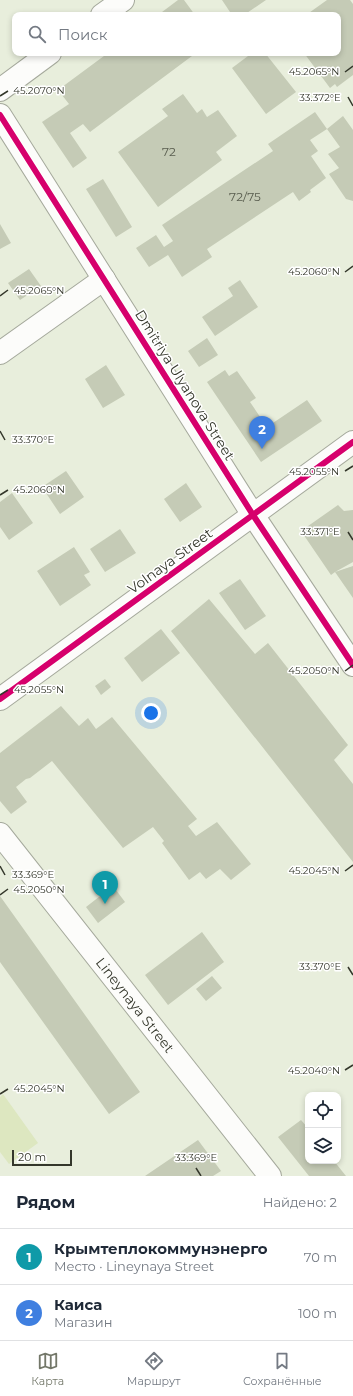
<!DOCTYPE html>
<html lang="ru">
<head>
<meta charset="utf-8">
<style>
	body { margin:0; font-family:Montserrat,sans-serif; background:#f6f6f7; color:#1f2937 }
	.controls { position:absolute; right:12px; bottom:12px; display:grid; overflow:hidden; border-radius:8px; box-shadow:0 2px 6px #0003 }
	.controls button { width:36px; height:36px; display:grid; place-items:center; padding:0; border:0; border-bottom:1px solid #e0e1e3; background:#fff; color:#1f2937; font:20px sans-serif }
	.scale { position:absolute; left:12px; bottom:10px; width:60px; box-sizing:border-box; padding-left:4px; border:2px solid #34372b; border-top:0; font-size:11px; line-height:14px; white-space:nowrap; color:#34372b; -webkit-text-stroke:3px #fff; paint-order:stroke }
	.you { position:absolute; left:151px; top:713px; width:14px; height:14px; margin:-10px; border:3px solid #fff; border-radius:50%; background:#1a73e8; box-shadow:0 0 0 6px #1a73e833 }
	.badge { display:grid; place-items:center; width:26px; height:26px; border-radius:50%; background:#737769; color:#fff; font-size:13px; font-weight:700 }
	.pin { position:absolute; translate:-50% -33px; filter:drop-shadow(0 1px 2px #0008) }
	.pin::after { content:''; position:absolute; top:21px; width:14px; height:12px; background:inherit; clip-path:polygon(0 0,100% 0,50% 100%) }
	.list { margin:0; padding:0; list-style:none }
	h2 { display:flex; justify-content:space-between; align-items:center; height:52px; margin:0; padding:0 16px; font-size:17px }
	h2 small { font-size:13px; font-weight:400; color:#747a83 }
	.list li { display:grid; grid-template-columns:26px 1fr auto; gap:12px; align-items:center; box-sizing:border-box; height:56px; padding:0 16px; border-top:1px solid #e0e1e3 }
	.list b { display:block; font-size:15px; white-space:nowrap }
	.list p { margin:0; font-size:13px; white-space:nowrap; color:#747a83 }
	.list em { font-size:13px; font-style:normal; color:#747a83 }
	.icon { flex:none; width:22px; height:22px; fill:none; stroke:currentColor; stroke-width:2; stroke-linecap:round; stroke-linejoin:round }
	.map { position:relative; flex:none; width:353px; height:1176px; overflow:hidden }
	.search { position:absolute; background:#fff; box-shadow:0 2px 6px #0003; left:12px; right:12px; top:12px; height:44px; display:flex; align-items:center; gap:10px; box-sizing:border-box; padding:0 14px; border-radius:8px; color:#747a83; font-size:15px }
	.sheet { height:164px; background:#fff }
	nav { display:flex; justify-content:space-around; align-items:center; box-sizing:border-box; height:56px; border-top:1px solid #e0e1e3; background:#fff; font-size:11px; color:#747a83 }
	nav a { display:grid; justify-items:center; gap:2px }
	nav .on { color:#737769 }
	.map>svg:first-child { display:block }
</style>
</head>
<body>
<div class="map">
<svg width="353" height="1176" viewBox="0 0 353 1176">
	<rect width="100%" height="100%" fill="#e8eedc"/>
	<!-- green -->
	<path fill="#dde7c0" d="M 3,1094 L 38,1143 L 9,1164 L 0,1152 L 0,1097 Z"/>
	<!-- building -->
	<path fill="#c5cbb6" d="M 178,0 L 184,0 L 195,15 L 158,15 Z
		M 222,0 L 266,0 L 244,15 L 232,15 Z
		M 327,0 L 350,0 L 353,4 L 353,75 L 337,87 L 335,84 L 330,88 L 304,53 L 338,53 L 338,15 L 306,15 Z
		M 108,53 L 196,53 L 90,132 L 83,124 L 70,133 L 87,158 L 73,168 L 42,122 L 69,104 L 58,90 Z
		M 252,53 L 265,53 L 296,92 L 266,114 L 232,68 Z
		M 183,94 L 197,113 L 202,109 L 207,117 L 218,110 L 237,136 L 216,152 L 222,160 L 158,207 L 118,152 L 168,116 L 162,109 Z
		M 315,112 L 327,129 L 310,140 L 318,151 L 311,156 L 326,178 L 310,190 L 311,192 L 299,201 L 293,192 L 207,249 L 212,257 L 182,277 L 168,255 L 149,267 L 136,248 L 156,235 L 164,247 L 173,241 L 162,225 L 273,151 L 268,144 Z
		M 343,116 L 353,130 L 353,201 L 346,199 L 329,174 L 339,168 L 328,154 L 340,147 L 327,129 Z
		M 103,179 L 132,227 L 116,237 L 86,189 Z
		M 0,224 L 11,243 L 0,249 Z
		M 29,269 L 41,286 L 20,300 L 8,283 Z
		M 240,280 L 258,307 L 215,336 L 202,317 L 233,296 L 228,288 Z
		M 207,338 L 218,355 L 199,367 L 188,351 Z
		M 106,365 L 125,395 L 103,408 L 85,379 Z
		M 225,370 L 229,376 L 237,371 L 256,398 L 250,402 L 267,427 L 307,400 L 322,421 L 261,462 L 207,382 Z
		M 66,471 L 84,497 L 60,514 L 42,487 Z
		M 186,483 L 202,507 L 180,522 L 164,499 Z
		M 12,493 L 33,523 L 9,540 L 0,527 L 0,502 Z
		M 338,505 L 344,511 L 353,510 L 353,562 L 335,572 L 353,566 L 353,598 L 335,572 L 331,575 L 301,531 Z
		M 120,529 L 136,553 L 105,572 L 90,549 Z
		M 74,547 L 90,572 L 84,575 L 91,585 L 60,606 L 37,571 Z
		M 240,579 L 266,616 L 245,630 L 219,593 Z
		M 209,599 L 255,654 L 268,643 L 348,745 L 334,760 L 353,784 L 353,862 L 171,631 Z
		M 161,629 L 180,653 L 142,682 L 124,658 Z
		M 105,679 L 111,687 L 101,695 L 95,686 Z
		M 61,706 L 79,726 L 88,718 L 96,729 L 112,717 L 197,819 L 188,826 L 196,836 L 217,822 L 251,864 L 231,880 L 220,869 L 206,879 L 200,872 L 189,880 L 162,843 L 164,841 L 153,827 L 123,848 L 52,761 L 30,778 L 26,779 L 16,787 L 27,802 L 11,814 L 0,801 L 0,753 Z
		M 113,886 L 125,902 L 98,923 L 86,907 Z
		M 0,896 L 140,1092 L 109,1114 L 0,962 Z
		M 202,932 L 224,962 L 168,1005 L 145,975 Z
		M 212,976 L 222,988 L 206,1001 L 196,989 Z
		M 301,1120 L 308,1128 L 308,1161 L 334,1161 L 346,1176 L 309,1176 L 278,1137 Z
		M 198,1140 L 221,1171 L 213,1176 L 145,1176 Z"/>
	<g fill="none" stroke-linecap="round" stroke-linejoin="round">
		<defs>
			<g id="minor">
				<path d="M 102,15 L 123,0"/>
				<path d="M 0,90 L 50,53"/>
				<path d="M 0,115 L 253,515 L 353,665"/>
				<path d="M 0,353 L 104,279"/>
				<path d="M 0,699 L 353,442"/>
				<path id="s1" d="M 0,834 L 270,1176"/>
			</g>
		</defs>
		<!-- minor casing -->
		<use href="#minor" stroke="#a5a99c" stroke-width="24"/>
		<!-- minor -->
		<use href="#minor" stroke="#fcfcfa" stroke-width="22"/>
		<defs>
			<path id="cycleway" d="M 0,115 L 253,515 L 353,665
				M 0,699 L 353,442"/>
		</defs>
		<!-- cycleway casing -->
		<use href="#cycleway" stroke="#fff" stroke-width="8"/>
		<!-- cycleway -->
		<use href="#cycleway" stroke="#d6006c" stroke-width="6"/>
	</g>
	<!-- ticks -->
	<path fill="none" stroke="#34372b" stroke-width="1.5" d="M 345,72 L 353,66M 0,96 L 8,91M 348,97 L 353,106M 345,272 L 353,266M 0,296 L 8,290M 0,431 L 5,440M 345,471 L 353,466M 0,495 L 8,490M 348,532 L 353,540M 345,671 L 353,665M 0,695 L 8,690M 0,866 L 5,875M 345,871 L 353,865M 0,895 L 8,889M 348,967 L 353,975M 345,1070 L 353,1065M 0,1094 L 8,1089M 196,1168 L 201,1176"/>
	<g text-anchor="middle" dominant-baseline="central" stroke-width="3" stroke-linejoin="round" paint-order="stroke">
		<!-- number labels -->
		<g font-size="12" fill="#585c4e">
			<text x="169" y="151">72</text>
			<text x="245" y="196">72/75</text>
		</g>
		<!-- street labels -->
		<g font-size="14" fill="#34372b" stroke="#fff">
			<text transform="translate(185 385) rotate(58)">Dmitriya Ulyanova Street</text>
			<text transform="translate(170 561) rotate(-36)">Volnaya Street</text>
			<text stroke="none"><textPath href="#s1" startOffset="218">Lineynaya Street</textPath></text>
		</g>
	</g>
	<g font-size="10" text-anchor="middle" fill="#34372b" stroke="#fff" stroke-width="3" stroke-linejoin="round" paint-order="stroke">
		<text x="314" y="75">45.2065°N</text>
		<text x="39" y="94">45.2070°N</text>
		<text x="320" y="101">33.372°E</text>
		<text x="314" y="275">45.2060°N</text>
		<text x="39" y="294">45.2065°N</text>
		<text x="33" y="443">33.370°E</text>
		<text x="314" y="475">45.2055°N</text>
		<text x="39" y="493">45.2060°N</text>
		<text x="320" y="535">33.371°E</text>
		<text x="314" y="674">45.2050°N</text>
		<text x="39" y="693">45.2055°N</text>
		<text x="314" y="874">45.2045°N</text>
		<text x="33" y="878">33.369°E</text>
		<text x="39" y="893">45.2050°N</text>
		<text x="320" y="970">33.370°E</text>
		<text x="314" y="1074">45.2040°N</text>
		<text x="39" y="1092">45.2045°N</text>
		<text x="196" y="1161">33.369°E</text>
	</g>
</svg>
<div class="controls">
<button><svg class="icon" aria-label="locate" viewBox="0 0 24 24"><circle cx="12" cy="12" r="6"/><path d="M12 2v4M12 18v4M2 12h4M18 12h4"/></svg></button>
<button><svg class="icon" aria-label="layers" viewBox="0 0 24 24"><path d="M12 4l9 5-9 5-9-5zM3 14l9 5 9-5"/></svg></button>
</div>
<div class="scale">20 m</div>
<div class="you"></div>
<div class="pin badge" style="left:105px;top:904px;background:#0f9aa8">1</div>
<div class="pin badge" style="left:262px;top:449px;background:#3f7fe0">2</div>
<div class="search"><svg class="icon" aria-label="search" viewBox="0 0 24 24"><circle cx="10" cy="10" r="6"/><path d="M15 15l6 6"/></svg>Поиск</div>
</div>
<section class="sheet">
<h2>Рядом<small>Найдено: 2</small></h2>
<ul class="list">
<li><span class="badge" style="background:#0f9aa8">1</span><div><b>Крымтеплокоммунэнерго</b><p>Место · Lineynaya Street</p></div><em>70 m</em></li>
<li><span class="badge" style="background:#3f7fe0">2</span><div><b>Каиса</b><p>Магазин</p></div><em>100 m</em></li>
</ul>
</section>
<nav>
<a class="on"><svg class="icon" aria-label="map" viewBox="0 0 24 24"><path d="M3 6l6-2 6 2 6-2v14l-6 2-6-2-6 2zM9 4v14M15 6v14"/></svg>Карта</a>
<a><svg class="icon" aria-label="directions" viewBox="0 0 24 24"><path d="M12 3l9 9-9 9-9-9zM9 14v-3h6M13 9l2 2-2 2"/></svg>Маршрут</a>
<a><svg class="icon" aria-label="saved" viewBox="0 0 24 24"><path d="M7 4h10v16l-5-4-5 4z"/></svg>Сохранённые</a>
</nav>
</body>
</html>
